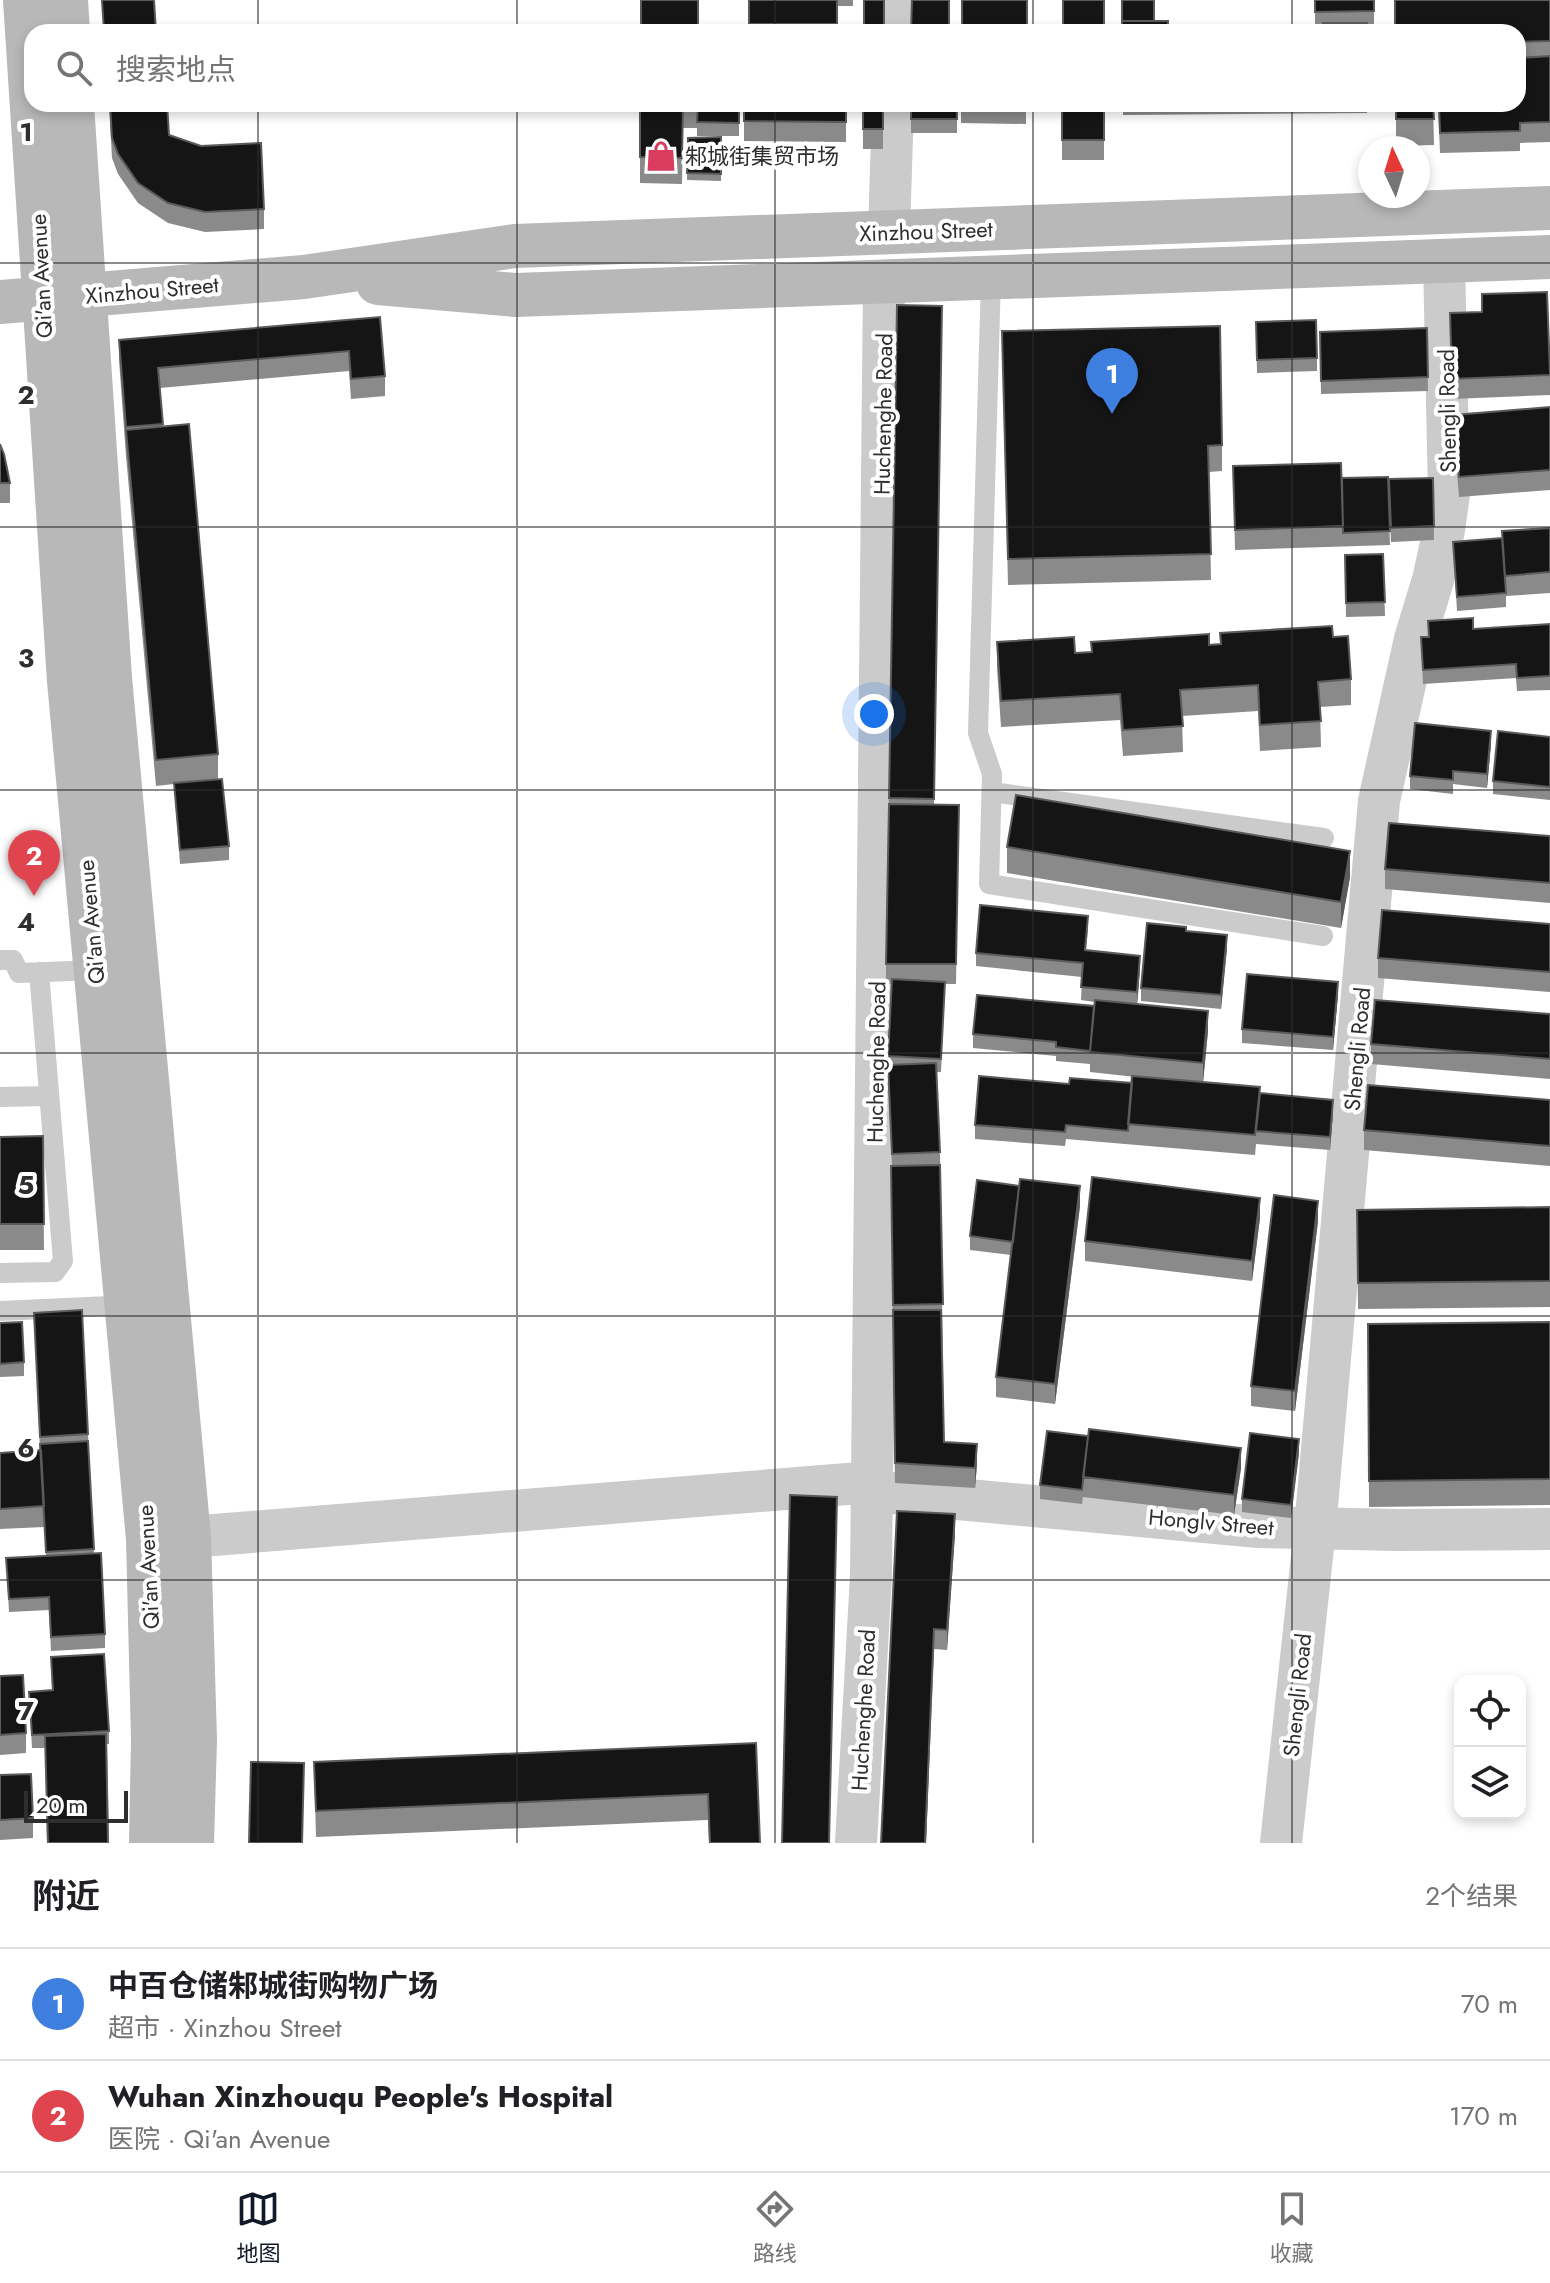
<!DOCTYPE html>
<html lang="zh">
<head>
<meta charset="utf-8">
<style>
	body { margin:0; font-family:Jost,"Noto Sans SC",sans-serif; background:#f6f6f6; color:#202124 }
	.controls { position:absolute; right:24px; bottom:24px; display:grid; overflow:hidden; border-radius:16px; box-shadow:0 4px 12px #0003 }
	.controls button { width:72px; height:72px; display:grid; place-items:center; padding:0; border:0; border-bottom:2px solid #e0e0e0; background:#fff; color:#202124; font:40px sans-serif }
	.compass { position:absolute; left:1358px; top:136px; width:72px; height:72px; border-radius:50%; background:#fff; box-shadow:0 4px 12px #0003; rotate:356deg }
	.scale { position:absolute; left:24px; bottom:20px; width:104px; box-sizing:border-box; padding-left:8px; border:4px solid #2e2e2e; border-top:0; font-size:22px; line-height:28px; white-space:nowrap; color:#2e2e2e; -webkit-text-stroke:6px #fff; paint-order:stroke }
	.you { position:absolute; left:874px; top:714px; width:28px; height:28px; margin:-20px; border:6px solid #fff; border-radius:50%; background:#1a73e8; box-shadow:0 0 0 12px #1a73e833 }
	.badge { display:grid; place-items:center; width:52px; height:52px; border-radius:50%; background:#111827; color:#fff; font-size:26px; font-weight:700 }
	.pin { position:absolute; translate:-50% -66px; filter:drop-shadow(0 2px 4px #0008) }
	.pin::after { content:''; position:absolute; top:42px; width:28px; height:24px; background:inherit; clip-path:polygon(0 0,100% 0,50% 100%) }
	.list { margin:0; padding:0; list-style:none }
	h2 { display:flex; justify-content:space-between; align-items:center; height:104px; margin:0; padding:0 32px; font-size:34px }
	h2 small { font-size:26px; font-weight:400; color:#757577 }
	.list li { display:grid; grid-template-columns:52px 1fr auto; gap:24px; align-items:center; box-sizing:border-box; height:112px; padding:0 32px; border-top:2px solid #e0e0e0 }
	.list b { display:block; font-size:30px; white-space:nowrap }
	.list p { margin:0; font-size:26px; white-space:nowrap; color:#757577 }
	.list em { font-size:26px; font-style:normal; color:#757577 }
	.icon { flex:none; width:44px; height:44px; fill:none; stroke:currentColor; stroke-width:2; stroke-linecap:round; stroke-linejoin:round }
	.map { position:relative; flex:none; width:1550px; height:1843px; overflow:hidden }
	.search { position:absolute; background:#fff; box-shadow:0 4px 12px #0003; left:24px; right:24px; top:24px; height:88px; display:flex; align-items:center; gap:20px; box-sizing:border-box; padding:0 28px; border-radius:24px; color:#757577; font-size:30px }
	.sheet { height:328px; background:#fff }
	nav { display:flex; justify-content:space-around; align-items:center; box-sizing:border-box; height:112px; border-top:2px solid #e0e0e0; background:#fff; font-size:22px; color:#757577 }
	nav a { display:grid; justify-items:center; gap:4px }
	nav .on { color:#111827 }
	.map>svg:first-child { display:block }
</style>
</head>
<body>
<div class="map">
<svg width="1550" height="1843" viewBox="0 0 1550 1843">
	<rect width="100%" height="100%" fill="#fff"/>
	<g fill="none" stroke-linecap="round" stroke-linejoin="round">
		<!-- lane -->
		<path stroke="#cbcbcb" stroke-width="20" d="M 991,277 L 978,733 L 992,774 L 989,884 L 1323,936
			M 992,792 L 1324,838
			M 0,960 L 13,960 L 19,973 L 96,970
			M 0,1097 L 49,1096
			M 0,1273 L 55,1272 L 63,1261 L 39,972
			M 0,1311 L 132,1305"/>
		<!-- street -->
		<path stroke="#cbcbcb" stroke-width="42" d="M 895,32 L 896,0
			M 889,233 L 893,104
			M 872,1491 L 1258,1527 L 1397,1530 L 1550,1529
			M 189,1537 L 872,1482
			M 856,1843 L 871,1576 L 884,281
			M 1281,1843 L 1315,1529 L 1379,801 L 1415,639 L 1433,580 L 1444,530 L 1449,494 L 1444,261"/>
		<!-- secondary -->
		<path stroke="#b8b8b8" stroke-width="44" d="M 25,0 L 69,681 L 148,1539 L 153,1740 L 151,1843
			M 66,0 L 68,32
			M 72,104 L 110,678 L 189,1537 L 195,1740 L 192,1843
			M 378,283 L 516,295 L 1550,257
			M 0,302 L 304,277 L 515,246 L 1550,208"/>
	</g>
	<!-- wall -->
	<path fill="#8a8a8a" d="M 749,0 L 853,0 L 853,6 L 837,6 L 837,32 L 749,32 Z
		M 1315,0 L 1374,0 L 1374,31 L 1315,32 Z
		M 1550,0 L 1550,142 L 1520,143 L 1520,151 L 1440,153 L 1438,104 L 1518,104 L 1518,32 Z
		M 109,104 L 167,104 L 169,135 L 264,209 L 264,229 L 205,232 L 168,223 L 138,203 L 118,174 L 112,158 Z
		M 640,104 L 739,104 L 739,136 L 697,136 L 697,124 L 697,128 L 683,128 L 682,184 L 640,183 Z
		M 744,104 L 846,104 L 846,142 L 744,141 Z
		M 863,104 L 883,104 L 883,149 L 863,149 Z
		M 911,104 L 957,104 L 957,133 L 911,133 Z
		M 961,104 L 1026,104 L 1026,124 L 961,123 Z
		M 1062,104 L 1104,104 L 1104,160 L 1062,160 Z
		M 1123,104 L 1367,104 L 1367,113 L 1123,115 Z
		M 1396,104 L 1433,104 L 1434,145 L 1396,146 Z
		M 721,137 L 721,181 L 687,180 L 688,138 Z
		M 897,305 L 942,306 L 934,804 L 959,805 L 956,984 L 945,984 L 941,1072 L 936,1072 L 940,1152 L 944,1442 L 977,1464 L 975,1488 L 895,1483 L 891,1186 L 892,1166 L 888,1079 L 892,984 L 886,984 L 886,964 Z
		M 1450,313 L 1550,365 L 1550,395 L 1452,399 Z
		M 380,317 L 385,376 L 385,396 L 351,399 L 349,371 L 160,388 L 163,427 L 218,754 L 218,779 L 229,846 L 229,860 L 180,864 L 174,784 L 156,786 L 126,456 L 119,360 L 119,340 Z
		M 1256,322 L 1317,358 L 1317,371 L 1257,373 Z
		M 1427,328 L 1428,391 L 1321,394 L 1320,332 Z
		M 1002,331 L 1222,445 L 1222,471 L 1209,472 L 1211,580 L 1008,585 Z
		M 1550,407 L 1550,490 L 1459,497 L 1454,435 L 1454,415 Z
		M 0,444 L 10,483 L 10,503 L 0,503 Z
		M 1233,466 L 1342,478 L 1388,477 L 1390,545 L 1235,550 Z
		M 1433,478 L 1434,540 L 1391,542 L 1389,492 Z
		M 1550,528 L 1550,593 L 1506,596 L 1506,607 L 1457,611 L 1453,542 L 1502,538 Z
		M 1383,554 L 1385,616 L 1346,617 L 1345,555 Z
		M 1428,621 L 1473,629 L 1550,624 L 1550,690 L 1517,691 L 1516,678 L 1423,684 L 1421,637 L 1428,637 Z
		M 1220,633 L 1333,637 L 1351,679 L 1351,705 L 1320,707 L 1321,747 L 1260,751 L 1258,711 L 1182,716 L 1183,752 L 1123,756 L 1120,720 L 1001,727 L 997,668 L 997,642 L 1075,653 L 1091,652 L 1091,642 L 1220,644 Z
		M 1550,737 L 1550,800 L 1493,794 L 1493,781 Z
		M 1491,744 L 1487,788 L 1453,784 L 1453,794 L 1410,789 L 1410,776 Z
		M 1550,836 L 1550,903 L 1385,889 L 1385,869 Z
		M 1007,847 L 1350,877 L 1341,928 L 1007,873 Z
		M 1550,924 L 1550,992 L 1378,978 L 1378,958 Z
		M 1088,929 L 1086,950 L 1140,969 L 1137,1004 L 1208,1031 L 1203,1082 L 1260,1093 L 1333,1113 L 1330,1150 L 1256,1144 L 1255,1155 L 1066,1139 L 1065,1146 L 975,1139 L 975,1125 L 1069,1084 L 1132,1083 L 1145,1078 L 1090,1072 L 1090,1064 L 1056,1061 L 1056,1056 L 973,1048 L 973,1034 L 1094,1006 L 1095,1002 L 1081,1000 L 1082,977 L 976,966 L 976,953 Z
		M 1227,948 L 1221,1009 L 1141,1001 L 1141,988 Z
		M 1338,995 L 1333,1050 L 1242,1043 L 1242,1029 Z
		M 1550,1014 L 1550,1079 L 1371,1064 L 1371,1044 Z
		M 1550,1100 L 1550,1166 L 1364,1150 L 1364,1130 Z
		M 43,1136 L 44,1250 L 0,1250 L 0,1137 Z
		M 1080,1206 L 1055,1404 L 996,1397 L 996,1377 L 1011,1255 L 970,1250 L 970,1236 Z
		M 1550,1207 L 1550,1307 L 1358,1309 L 1357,1210 Z
		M 1260,1218 L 1252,1281 L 1085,1261 L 1085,1241 Z
		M 1318,1221 L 1295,1411 L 1251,1406 L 1251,1386 Z
		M 34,1313 L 88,1434 L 94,1554 L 105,1634 L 105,1648 L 51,1651 L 49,1610 L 9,1612 L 6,1558 L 46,1556 L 44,1522 L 44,1527 L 0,1529 L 0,1453 L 40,1450 Z
		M 1550,1322 L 1550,1505 L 1369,1507 L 1368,1324 Z
		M 0,1323 L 24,1362 L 24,1376 L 0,1377 Z
		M 1088,1436 L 1241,1468 L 1234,1515 L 1083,1497 L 1083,1496 L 1082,1504 L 1040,1499 L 1040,1485 Z
		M 1299,1453 L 1291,1518 L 1242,1512 L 1242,1499 Z
		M 955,1534 L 947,1650 L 934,1649 L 926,1843 L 881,1843 Z
		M 51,1657 L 109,1731 L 109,1744 L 107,1744 L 109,1843 L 47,1843 L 45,1748 L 32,1748 L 29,1692 L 52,1690 Z
		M 0,1676 L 26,1733 L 26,1753 L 0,1755 Z
		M 756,1743 L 760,1843 L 709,1843 L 708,1820 L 316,1837 L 314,1762 Z
		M 0,1775 L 33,1818 L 33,1838 L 0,1840 Z"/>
	<!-- shaded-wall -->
	<path fill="#5b5b5b" d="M 1491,731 L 1491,744 L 1487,788 L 1487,774 Z
		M 1350,851 L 1350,877 L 1341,928 L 1341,902 Z
		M 1227,935 L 1227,948 L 1221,1009 L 1221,995 Z
		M 1140,956 L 1140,969 L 1137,1006 L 1137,992 Z
		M 1338,982 L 1338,995 L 1333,1050 L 1333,1037 Z
		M 1208,1011 L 1208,1031 L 1203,1083 L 1203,1063 Z
		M 1333,1100 L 1333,1113 L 1330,1150 L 1330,1137 Z
		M 1080,1186 L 1080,1206 L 1055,1404 L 1055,1384 Z
		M 1260,1198 L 1260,1218 L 1252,1281 L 1252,1261 Z
		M 1318,1201 L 1318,1221 L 1295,1411 L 1295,1391 Z
		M 1299,1439 L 1299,1453 L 1291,1518 L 1291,1505 Z
		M 977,1444 L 977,1464 L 975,1488 L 975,1468 Z
		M 1241,1448 L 1241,1468 L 1234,1515 L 1234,1495 Z
		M 955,1514 L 955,1534 L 947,1650 L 947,1630 Z
		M 934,1629 L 926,1843 L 925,1843 Z"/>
	<!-- building -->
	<path fill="#151515" stroke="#5b5b5b" stroke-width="2" d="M 102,0 L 154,0 L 156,32 L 104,32 Z
		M 641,0 L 698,0 L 698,32 L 641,32 Z
		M 749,0 L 837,0 L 837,24 L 749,24 Z
		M 864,0 L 884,0 L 884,32 L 864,32 Z
		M 912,0 L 949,0 L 949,32 L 911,32 Z
		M 962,0 L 1027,0 L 1027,32 L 962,32 Z
		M 1063,0 L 1104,0 L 1104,32 L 1063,32 Z
		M 1122,0 L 1154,0 L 1154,21 L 1122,21 L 1122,27 Z
		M 1315,0 L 1374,0 L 1374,11 L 1315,12 Z
		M 1395,0 L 1550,0 L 1550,41 L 1518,42 L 1518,32 L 1395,32 Z
		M 1122,21 L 1168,21 L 1168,32 L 1122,32 Z
		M 1323,23 L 1367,23 L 1367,32 L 1323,32 Z
		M 1550,56 L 1550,122 L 1520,123 L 1520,131 L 1440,133 L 1439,104 L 1518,104 L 1518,58 Z
		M 110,104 L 167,104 L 169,135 L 201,146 L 261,143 L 264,209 L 205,212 L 168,203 L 138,183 L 118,154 L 112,138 Z
		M 640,104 L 683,104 L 682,158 L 640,157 Z
		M 698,104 L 739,104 L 739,123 L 697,122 Z
		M 744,104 L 846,104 L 846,122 L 744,121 Z
		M 863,104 L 883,104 L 883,129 L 863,129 Z
		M 911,104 L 957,104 L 957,119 L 911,119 Z
		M 1062,104 L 1104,104 L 1104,140 L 1062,140 Z
		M 1396,104 L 1433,104 L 1434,119 L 1396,119 Z
		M 721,137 L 721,174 L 687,173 L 688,138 Z
		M 1547,292 L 1550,375 L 1452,379 L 1450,313 L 1482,312 L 1482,294 Z
		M 897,305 L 942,306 L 934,799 L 889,798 Z
		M 380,317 L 385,376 L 351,379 L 349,351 L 158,368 L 163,424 L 126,427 L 119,340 Z
		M 1316,320 L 1317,358 L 1257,360 L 1256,322 Z
		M 1220,326 L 1222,445 L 1208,446 L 1211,554 L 1008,559 L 1002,331 Z
		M 1427,328 L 1428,377 L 1321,381 L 1320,332 Z
		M 1550,407 L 1550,470 L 1459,477 L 1454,415 Z
		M 189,424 L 218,754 L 156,760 L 126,430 Z
		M 0,444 L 4,454 L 10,483 L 0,483 Z
		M 1341,463 L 1343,526 L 1235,530 L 1233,466 Z
		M 1388,477 L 1390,531 L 1343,533 L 1342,478 Z
		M 1433,478 L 1434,526 L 1391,528 L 1389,479 Z
		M 1550,528 L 1550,572 L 1505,576 L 1502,531 Z
		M 1502,538 L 1506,593 L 1457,597 L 1453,542 Z
		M 1383,554 L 1385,602 L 1346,603 L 1345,555 Z
		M 1473,618 L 1473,629 L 1550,624 L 1550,676 L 1517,678 L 1516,664 L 1423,670 L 1421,637 L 1429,637 L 1428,621 Z
		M 1332,626 L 1333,637 L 1348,636 L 1351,679 L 1318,682 L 1321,721 L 1260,725 L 1258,685 L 1180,690 L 1183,726 L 1123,730 L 1120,694 L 1001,701 L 997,642 L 1074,637 L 1075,653 L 1092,652 L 1091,642 L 1209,634 L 1209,645 L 1221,644 L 1220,633 Z
		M 1415,723 L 1491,731 L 1487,774 L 1453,771 L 1453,780 L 1410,776 Z
		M 1498,731 L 1550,737 L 1550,787 L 1493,781 Z
		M 222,779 L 229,846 L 180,850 L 174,783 Z
		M 1016,795 L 1350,851 L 1341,902 L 1007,847 Z
		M 889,804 L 959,805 L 956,964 L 886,964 Z
		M 1389,823 L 1550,836 L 1550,883 L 1385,869 Z
		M 980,905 L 1088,916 L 1085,950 L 1140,956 L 1137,992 L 1081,987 L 1083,963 L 976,953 Z
		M 1382,910 L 1550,924 L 1550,972 L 1378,958 Z
		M 1147,923 L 1186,927 L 1186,931 L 1227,935 L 1221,995 L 1141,988 Z
		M 1247,974 L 1338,982 L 1333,1037 L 1242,1029 Z
		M 892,979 L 945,982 L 941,1059 L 888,1056 Z
		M 977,995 L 1094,1006 L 1090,1051 L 1056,1047 L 1056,1042 L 973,1034 Z
		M 1095,1000 L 1208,1011 L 1203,1063 L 1090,1052 Z
		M 1375,1000 L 1550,1014 L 1550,1059 L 1371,1044 Z
		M 936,1063 L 940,1152 L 892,1154 L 888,1065 Z
		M 979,1076 L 1069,1084 L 1070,1078 L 1132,1083 L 1128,1131 L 1066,1125 L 1065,1132 L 975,1125 Z
		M 1132,1076 L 1260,1087 L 1255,1135 L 1128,1124 Z
		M 1368,1085 L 1550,1100 L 1550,1146 L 1364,1130 Z
		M 1260,1093 L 1333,1100 L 1330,1137 L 1256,1131 Z
		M 43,1136 L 44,1224 L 0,1224 L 0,1137 Z
		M 940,1165 L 943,1304 L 893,1305 L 891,1166 Z
		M 1092,1177 L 1260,1198 L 1252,1261 L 1085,1241 Z
		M 1020,1179 L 1080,1186 L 1055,1384 L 996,1377 Z
		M 977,1180 L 1019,1186 L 1013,1242 L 970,1236 Z
		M 1274,1195 L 1318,1201 L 1295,1391 L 1251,1386 Z
		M 1550,1207 L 1550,1281 L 1358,1283 L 1357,1210 Z
		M 82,1310 L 88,1434 L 40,1437 L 34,1313 Z
		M 893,1310 L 941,1310 L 944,1442 L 977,1444 L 975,1468 L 895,1463 Z
		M 22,1322 L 24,1362 L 0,1364 L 0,1323 Z
		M 1550,1322 L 1550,1479 L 1369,1481 L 1368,1324 Z
		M 1089,1429 L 1241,1448 L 1234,1495 L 1083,1477 Z
		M 1047,1431 L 1088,1436 L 1082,1490 L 1040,1485 Z
		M 1250,1433 L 1299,1439 L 1291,1505 L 1242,1499 Z
		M 88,1441 L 94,1549 L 46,1552 L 40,1444 Z
		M 41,1450 L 44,1506 L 0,1509 L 0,1453 Z
		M 790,1495 L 837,1497 L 829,1843 L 782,1843 Z
		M 897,1511 L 955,1514 L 947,1630 L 934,1629 L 925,1843 L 881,1843 Z
		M 101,1553 L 105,1634 L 51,1637 L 49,1597 L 9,1599 L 6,1558 Z
		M 104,1654 L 109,1731 L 32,1735 L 29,1692 L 53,1690 L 51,1657 Z
		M 23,1675 L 26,1733 L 0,1735 L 0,1676 Z
		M 106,1734 L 108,1843 L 48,1843 L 45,1736 Z
		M 756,1743 L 760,1843 L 710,1843 L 708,1794 L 316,1811 L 314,1762 Z
		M 251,1762 L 304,1763 L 302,1843 L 249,1843 Z
		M 31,1774 L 33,1818 L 0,1820 L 0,1775 Z"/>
	<!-- grid -->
	<path fill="none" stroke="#2e2e2e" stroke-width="2" stroke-opacity="0.55" d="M 258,0 L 258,32M 517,0 L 517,32M 775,0 L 775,32M 1033,0 L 1033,32M 1292,0 L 1292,32M 258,104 L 258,1843M 517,104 L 517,1843M 775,104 L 775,1843M 1033,104 L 1033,1843M 1292,104 L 1292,1843M 0,263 L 1550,263M 0,527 L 1550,527M 0,790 L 1550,790M 0,1053 L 1550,1053M 0,1316 L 1550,1316M 0,1580 L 1550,1580"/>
	<!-- icons -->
	<defs>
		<symbol id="shop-bare" viewBox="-9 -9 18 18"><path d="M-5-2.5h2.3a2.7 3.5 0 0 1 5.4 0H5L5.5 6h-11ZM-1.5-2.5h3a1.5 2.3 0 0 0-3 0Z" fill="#d93c5e" stroke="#fff" stroke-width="2.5" paint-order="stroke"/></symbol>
	</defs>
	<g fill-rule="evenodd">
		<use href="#shop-bare" x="639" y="134" width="44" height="44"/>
	</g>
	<g text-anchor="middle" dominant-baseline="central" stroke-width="8" stroke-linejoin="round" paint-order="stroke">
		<!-- poi labels -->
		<g font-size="22" fill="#2e2e2e" stroke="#fff" text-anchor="start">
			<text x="685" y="156">邾城街集贸市场</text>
		</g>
		<!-- street labels -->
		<g font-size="22" fill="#2e2e2e" stroke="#fff">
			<text transform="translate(926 231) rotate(-2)">Xinzhou Street</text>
			<text transform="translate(41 276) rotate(-93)">Qi'an Avenue</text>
			<text transform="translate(152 290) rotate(-5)">Xinzhou Street</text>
			<text transform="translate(1447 411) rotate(-91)">Shengli Road</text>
			<text transform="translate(883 414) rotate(-89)">Huchenghe Road</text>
			<text transform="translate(91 922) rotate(-95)">Qi'an Avenue</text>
			<text transform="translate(1357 1049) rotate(-85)">Shengli Road</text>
			<text transform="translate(876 1062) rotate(-89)">Huchenghe Road</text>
			<text transform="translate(1211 1522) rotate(5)">Honglv Street</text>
			<text transform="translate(148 1567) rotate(-93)">Qi'an Avenue</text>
			<text transform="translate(1297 1695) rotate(-84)">Shengli Road</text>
			<text transform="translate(863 1710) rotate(-87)">Huchenghe Road</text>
		</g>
	</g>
	<g font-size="26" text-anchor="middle" font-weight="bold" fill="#2e2e2e" stroke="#fff" stroke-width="8" stroke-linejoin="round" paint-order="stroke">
		<text x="26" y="141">1</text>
		<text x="26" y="404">2</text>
		<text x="26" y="667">3</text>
		<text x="26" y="931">4</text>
		<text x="26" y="1194">5</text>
		<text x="26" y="1457">6</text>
		<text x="26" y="1720">7</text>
	</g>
</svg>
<div class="controls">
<button><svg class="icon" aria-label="locate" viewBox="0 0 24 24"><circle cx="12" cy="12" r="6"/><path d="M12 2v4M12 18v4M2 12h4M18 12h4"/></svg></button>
<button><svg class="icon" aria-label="layers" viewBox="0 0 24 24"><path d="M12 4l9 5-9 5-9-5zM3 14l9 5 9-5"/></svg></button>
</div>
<svg class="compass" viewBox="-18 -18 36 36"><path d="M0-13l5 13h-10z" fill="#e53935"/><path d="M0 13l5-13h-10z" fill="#757577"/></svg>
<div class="scale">20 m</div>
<div class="you"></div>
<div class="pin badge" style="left:1112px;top:414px;background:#3f7fe0">1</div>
<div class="pin badge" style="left:34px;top:896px;background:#e0444e">2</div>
<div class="search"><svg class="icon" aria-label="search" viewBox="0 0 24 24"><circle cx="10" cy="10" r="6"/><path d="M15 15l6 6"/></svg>搜索地点</div>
</div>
<section class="sheet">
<h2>附近<small>2个结果</small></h2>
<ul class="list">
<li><span class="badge" style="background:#3f7fe0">1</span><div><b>中百仓储邾城街购物广场</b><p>超市 · Xinzhou Street</p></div><em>70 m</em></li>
<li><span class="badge" style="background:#e0444e">2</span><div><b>Wuhan Xinzhouqu People's Hospital</b><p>医院 · Qi'an Avenue</p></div><em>170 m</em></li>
</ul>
</section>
<nav>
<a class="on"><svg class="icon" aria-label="map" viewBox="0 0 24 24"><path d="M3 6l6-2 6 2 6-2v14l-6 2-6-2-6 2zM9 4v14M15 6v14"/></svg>地图</a>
<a><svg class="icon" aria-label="directions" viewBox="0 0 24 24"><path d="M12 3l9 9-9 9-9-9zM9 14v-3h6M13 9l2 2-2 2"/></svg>路线</a>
<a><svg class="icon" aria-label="saved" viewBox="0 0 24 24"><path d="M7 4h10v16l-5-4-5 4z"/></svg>收藏</a>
</nav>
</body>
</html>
